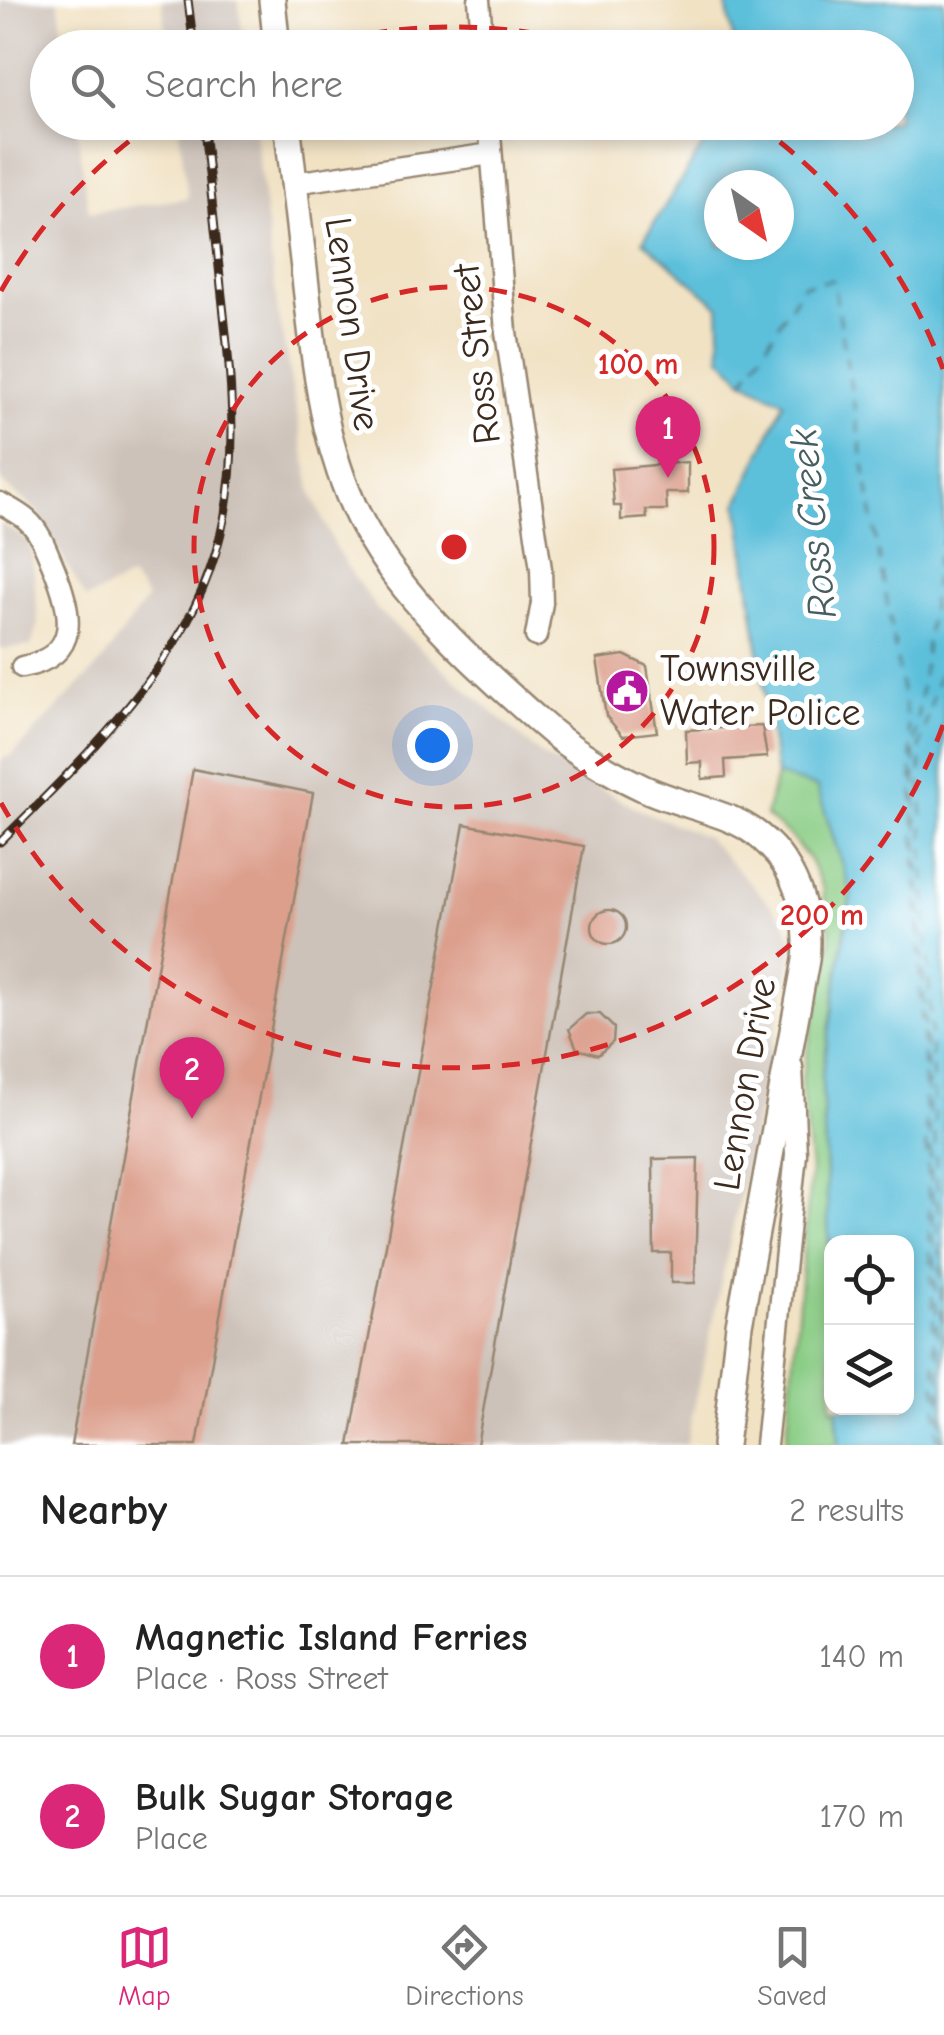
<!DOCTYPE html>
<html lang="en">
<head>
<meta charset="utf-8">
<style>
	body { margin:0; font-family:"Comic Neue",sans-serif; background:#f2f2f2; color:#222 }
	.controls { position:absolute; right:30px; bottom:30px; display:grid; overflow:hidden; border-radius:20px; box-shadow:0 5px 15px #0003 }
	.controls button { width:90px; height:90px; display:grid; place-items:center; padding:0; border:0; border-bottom:2px solid #e0e0e0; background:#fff; color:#222; font:50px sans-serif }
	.compass { position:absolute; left:704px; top:170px; width:90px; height:90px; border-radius:50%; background:#fff; box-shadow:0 5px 15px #0003; rotate:146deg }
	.you { position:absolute; left:432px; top:745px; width:35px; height:35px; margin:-25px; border:8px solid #fff; border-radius:50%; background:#1a73e8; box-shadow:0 0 0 15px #1a73e833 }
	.badge { display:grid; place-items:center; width:65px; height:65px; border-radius:50%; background:#db2777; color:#fff; font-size:32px; font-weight:700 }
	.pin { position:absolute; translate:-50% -82px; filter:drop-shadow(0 2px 5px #0008) }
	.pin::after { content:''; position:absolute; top:52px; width:35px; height:30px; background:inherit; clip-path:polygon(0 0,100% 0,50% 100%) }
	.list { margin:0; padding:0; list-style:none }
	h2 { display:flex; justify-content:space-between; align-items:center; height:130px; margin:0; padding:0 40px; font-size:42px }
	h2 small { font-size:32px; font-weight:400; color:#767676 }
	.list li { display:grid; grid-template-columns:65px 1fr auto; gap:30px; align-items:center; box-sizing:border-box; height:160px; padding:0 40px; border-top:2px solid #e0e0e0 }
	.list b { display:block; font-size:38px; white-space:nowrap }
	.list p { margin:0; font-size:32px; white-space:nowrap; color:#767676 }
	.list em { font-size:32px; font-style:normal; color:#767676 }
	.icon { flex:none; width:55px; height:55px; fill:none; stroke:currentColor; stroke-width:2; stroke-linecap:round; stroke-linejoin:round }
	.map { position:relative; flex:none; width:944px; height:1445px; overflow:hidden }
	.search { position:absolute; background:#fff; box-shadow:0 5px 15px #0003; left:30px; right:30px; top:30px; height:110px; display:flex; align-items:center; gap:25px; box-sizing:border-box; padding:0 35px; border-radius:55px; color:#767676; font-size:38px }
	.sheet { height:450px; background:#fff }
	nav { display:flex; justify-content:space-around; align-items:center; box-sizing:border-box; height:140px; border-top:2px solid #e0e0e0; background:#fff; font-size:28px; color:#767676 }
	nav a { display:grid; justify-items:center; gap:5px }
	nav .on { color:#db2777 }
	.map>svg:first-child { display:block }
</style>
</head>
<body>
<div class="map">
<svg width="944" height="1445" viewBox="0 0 944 1445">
	<rect width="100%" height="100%" fill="#fff"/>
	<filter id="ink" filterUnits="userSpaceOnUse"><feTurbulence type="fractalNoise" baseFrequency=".01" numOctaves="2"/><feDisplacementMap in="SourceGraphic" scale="20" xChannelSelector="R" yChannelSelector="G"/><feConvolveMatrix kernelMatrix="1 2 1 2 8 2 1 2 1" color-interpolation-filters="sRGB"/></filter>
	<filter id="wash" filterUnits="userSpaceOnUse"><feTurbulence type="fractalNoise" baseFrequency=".0048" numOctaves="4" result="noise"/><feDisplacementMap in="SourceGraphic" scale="40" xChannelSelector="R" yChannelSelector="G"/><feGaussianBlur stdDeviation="2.25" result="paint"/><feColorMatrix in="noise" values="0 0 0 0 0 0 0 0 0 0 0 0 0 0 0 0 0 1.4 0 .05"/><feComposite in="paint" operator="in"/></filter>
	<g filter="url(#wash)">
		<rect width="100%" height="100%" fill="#f1e2c4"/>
		<!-- industrial -->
		<path fill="#cdc2b9" d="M 0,0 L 58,0 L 65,47 L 48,48 L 48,122 L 76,123 L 89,213 L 188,198 L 178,123 L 254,123 L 277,307 L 312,494 L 334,545 L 354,577 L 379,612 L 542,756 L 637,809 L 706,837 L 784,919 L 794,944 L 686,1445 L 0,1445 L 0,761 L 13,754 L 101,663 L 147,598 L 131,577 L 86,599 L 37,511 L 0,481 Z
			M 162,0 L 238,0 L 244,47 L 168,47 Z
			M 0,523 L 27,540 L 32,551 L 38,624 L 31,646 L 0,649 Z"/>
		<!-- green -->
		<path fill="#8bcd86" stroke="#637c52" stroke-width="2.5" d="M 776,775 L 817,786 L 851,892 L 822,1077 L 831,1290 L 832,1408 L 837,1408 L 839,1445 L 786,1445 L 811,1169 L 801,1082 L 831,939 L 823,888 L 810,860 L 789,835 L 766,816 Z"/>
		<!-- water -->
		<path fill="#5dc0db" stroke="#4c757c" stroke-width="2.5" fill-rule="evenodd" d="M 725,0 L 944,0 L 944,1445 L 839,1445 L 837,1408 L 906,1408 L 906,1242 L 832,1242 L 831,1290 L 822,1077 L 851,892 L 817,787 L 776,775 L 738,503 L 784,402 L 744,381 L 721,357 L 719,306 L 643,241 L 717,123 L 896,122 L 896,48 L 735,47 ZM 719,185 L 779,185 L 779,245 L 719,245 Z"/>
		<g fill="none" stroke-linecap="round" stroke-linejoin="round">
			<!-- ferry -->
			<path stroke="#475e60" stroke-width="2.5" stroke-dasharray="12 10" stroke-linecap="butt" d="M 744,381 L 803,285 L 833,280 L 911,745 L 938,1445
				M 944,653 L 920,746 L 944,1372
				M 942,1445 L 914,745 L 938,550 L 944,538"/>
		</g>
		<g id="blocks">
			<!-- building -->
			<path fill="#dc9f8c" d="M 688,462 L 688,493 L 666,493 L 667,510 L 646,510 L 647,518 L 621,520 L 621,506 L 614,506 L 611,469 Z
				M 624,655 L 647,666 L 657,732 L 623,736 L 606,716 L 597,659 Z
				M 762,726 L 767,757 L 725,760 L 726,777 L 702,779 L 702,762 L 687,763 L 686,730 Z
				M 193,769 L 313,793 L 197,1445 L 71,1445 Z
				M 464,824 L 584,846 L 477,1445 L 349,1445 Z
				M592 927a17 17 0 1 1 34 0a17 17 0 1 1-34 0Z
				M 586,1014 L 600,1014 L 614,1028 L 613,1042 L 598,1055 L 577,1049 L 569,1029 Z
				M 698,1158 L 695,1283 L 671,1283 L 671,1253 L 654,1253 L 653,1159 Z"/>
		</g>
	</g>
	<g filter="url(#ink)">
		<use href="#blocks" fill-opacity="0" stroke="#968671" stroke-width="2.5"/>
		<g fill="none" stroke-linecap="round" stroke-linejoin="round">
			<defs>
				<path id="minor" d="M 479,0 L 483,48
					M 489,122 L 506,332 L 541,569 L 542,603 L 536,636
					M 294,183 L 491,154
					M 0,503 C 9,508 19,513 27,520 C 41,532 47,552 54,568 C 72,612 82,656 22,667
					M 766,1445 L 796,1154 L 792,1067"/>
				<path id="tertiary" d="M 272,0 L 277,48
					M 287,122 C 294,180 300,238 307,295 C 317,381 326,466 372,541 C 411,607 484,673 541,723 C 571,750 607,771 643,788 C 673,802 706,808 735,821 C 789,846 812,904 806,960 L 739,1325 L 725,1445"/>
			</defs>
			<!-- minor casing -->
			<use href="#minor" stroke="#968671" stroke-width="25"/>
			<!-- tertiary casing -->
			<use href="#tertiary" stroke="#968671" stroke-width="30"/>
			<!-- minor -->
			<use href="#minor" stroke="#fff" stroke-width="20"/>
			<!-- tertiary -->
			<use href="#tertiary" stroke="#fff" stroke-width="25"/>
			<defs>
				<path id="rail" d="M 188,0 L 194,48
					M 0,842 C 59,784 132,712 175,642 C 246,529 236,422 222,296 C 216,238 210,180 203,122"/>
			</defs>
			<!-- rail casing -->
			<use href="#rail" stroke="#3b2a1e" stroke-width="9"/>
			<!-- rail -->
			<use href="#rail" stroke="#fff" stroke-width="5" stroke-dasharray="15" stroke-linecap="butt"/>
		</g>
	</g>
	<!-- distance rings -->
	<g fill="none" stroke="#d62828" stroke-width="5" stroke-dasharray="18 12">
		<circle cx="454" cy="547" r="260"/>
		<path d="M943 725A520 520 0 0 1 1 803M1 291A520 520 0 0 1 152 124M311 47A520 520 0 0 1 597 47M756 124A520 520 0 0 1 943 369"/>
	</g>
	<!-- icons -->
	<defs>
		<symbol id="civic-disc" viewBox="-11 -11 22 22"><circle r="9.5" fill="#b5179e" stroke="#fff"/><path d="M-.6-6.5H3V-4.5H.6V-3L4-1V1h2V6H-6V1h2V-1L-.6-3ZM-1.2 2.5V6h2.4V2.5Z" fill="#fff"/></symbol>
	</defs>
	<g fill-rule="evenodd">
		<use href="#civic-disc" x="602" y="666" width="50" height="50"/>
	</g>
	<g text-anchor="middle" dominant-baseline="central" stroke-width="10" stroke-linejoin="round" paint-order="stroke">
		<!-- street labels -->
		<g font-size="38" fill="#3b2a1e" stroke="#fff">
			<text transform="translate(352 324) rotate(82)">Lennon Drive</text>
			<text transform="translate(477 354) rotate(-97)">Ross Street</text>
			<text transform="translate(745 1084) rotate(-80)">Lennon Drive</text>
		</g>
		<!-- poi labels -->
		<g font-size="38" fill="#3b2a1e" stroke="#fff" text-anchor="start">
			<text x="660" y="669">Townsville<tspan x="660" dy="44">Water Police</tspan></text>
		</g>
		<!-- water labels -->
		<g font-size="40" font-style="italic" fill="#475e60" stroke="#fff">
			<text transform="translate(813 524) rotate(-96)">Ross Creek</text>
		</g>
	</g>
	<circle cx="454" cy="547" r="15" fill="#d62828" stroke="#fff" stroke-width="5"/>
	<g font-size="30" text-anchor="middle" font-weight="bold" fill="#d62828" stroke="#fff" stroke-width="10" stroke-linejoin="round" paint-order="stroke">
		<text x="638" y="374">100 m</text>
		<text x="822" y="925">200 m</text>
	</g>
</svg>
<div class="controls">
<button><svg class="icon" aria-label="locate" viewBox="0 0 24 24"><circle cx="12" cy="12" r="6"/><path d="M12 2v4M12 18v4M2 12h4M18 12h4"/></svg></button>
<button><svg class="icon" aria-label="layers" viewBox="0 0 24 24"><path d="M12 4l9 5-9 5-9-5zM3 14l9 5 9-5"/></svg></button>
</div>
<svg class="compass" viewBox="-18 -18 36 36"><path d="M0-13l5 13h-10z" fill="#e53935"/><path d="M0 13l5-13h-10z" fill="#767676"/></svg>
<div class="you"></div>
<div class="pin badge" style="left:668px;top:478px">1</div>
<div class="pin badge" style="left:192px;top:1119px">2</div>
<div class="search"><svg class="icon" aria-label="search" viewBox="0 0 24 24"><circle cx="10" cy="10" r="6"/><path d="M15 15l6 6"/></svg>Search here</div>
</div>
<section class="sheet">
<h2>Nearby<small>2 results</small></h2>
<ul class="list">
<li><span class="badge">1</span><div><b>Magnetic Island Ferries</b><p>Place · Ross Street</p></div><em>140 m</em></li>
<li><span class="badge">2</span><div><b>Bulk Sugar Storage</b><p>Place</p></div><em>170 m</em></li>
</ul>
</section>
<nav>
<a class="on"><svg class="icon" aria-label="map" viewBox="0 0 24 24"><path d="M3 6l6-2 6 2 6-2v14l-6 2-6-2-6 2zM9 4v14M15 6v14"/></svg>Map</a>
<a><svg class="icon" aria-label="directions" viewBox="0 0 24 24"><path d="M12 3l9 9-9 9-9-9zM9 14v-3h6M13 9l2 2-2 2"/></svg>Directions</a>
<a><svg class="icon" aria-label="saved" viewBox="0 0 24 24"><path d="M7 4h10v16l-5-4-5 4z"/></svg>Saved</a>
</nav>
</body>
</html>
